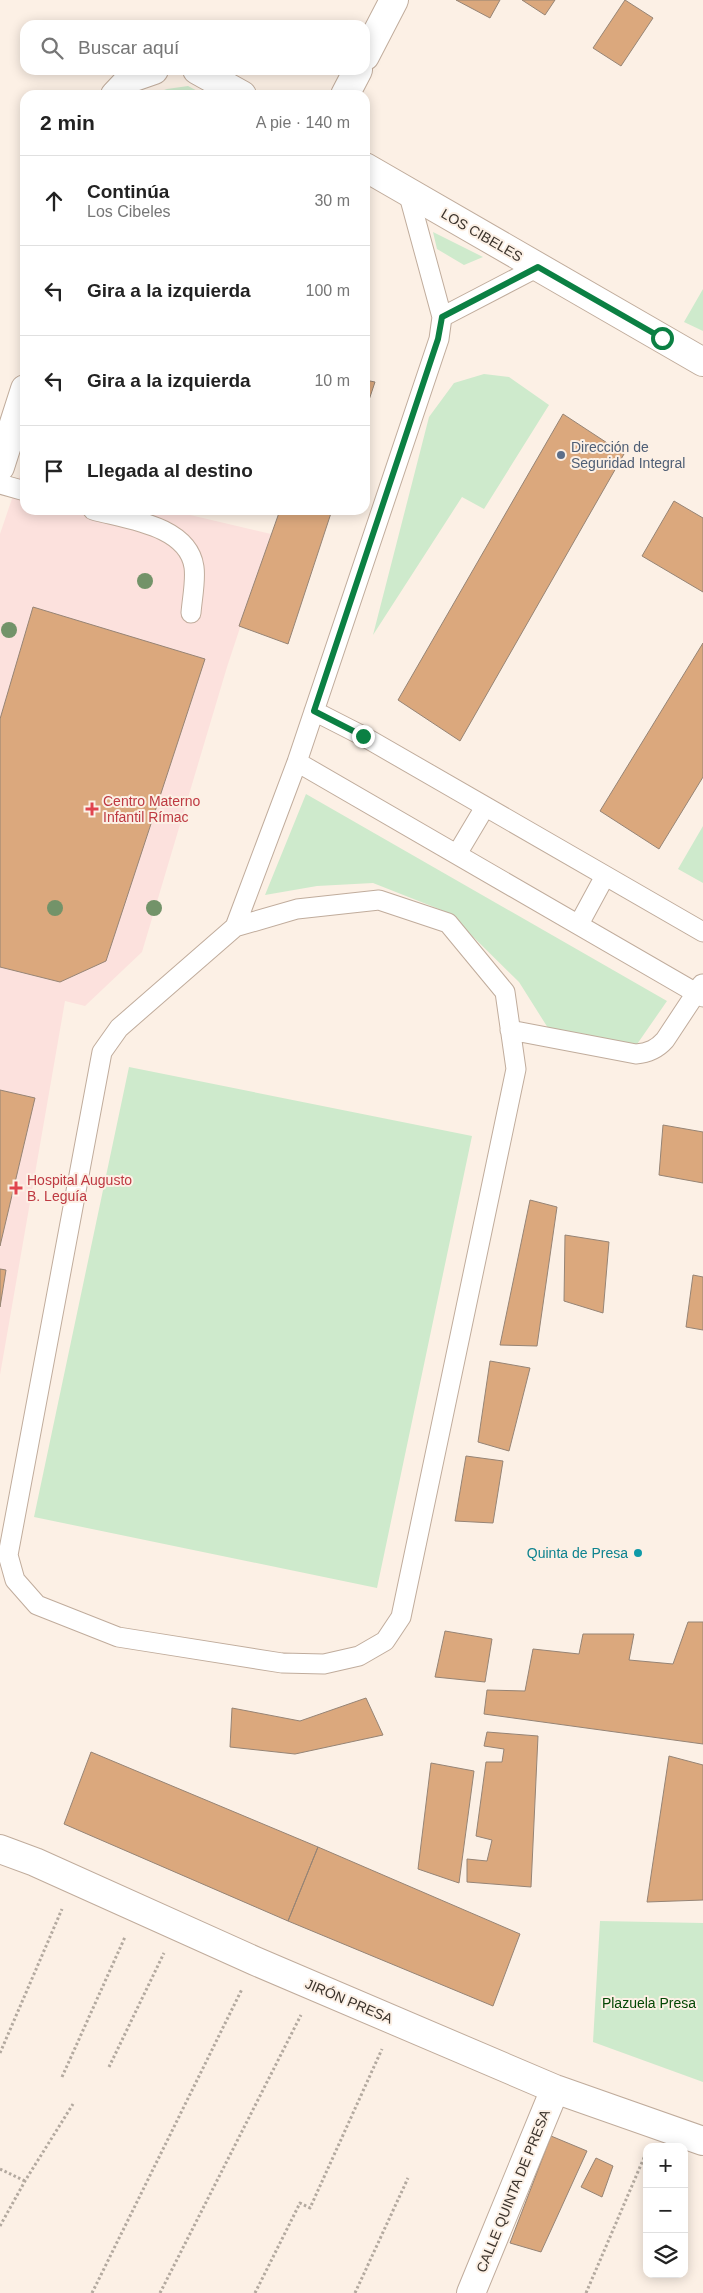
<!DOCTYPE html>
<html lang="es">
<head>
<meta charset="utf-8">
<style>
	body { margin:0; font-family:Arial,sans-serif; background:#f2f2f2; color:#222 }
	.controls { position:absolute; right:15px; bottom:15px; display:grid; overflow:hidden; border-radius:10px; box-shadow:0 2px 12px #0003 }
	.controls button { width:45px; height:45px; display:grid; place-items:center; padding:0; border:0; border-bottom:1px solid #e0e0e0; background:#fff; color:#222; font:25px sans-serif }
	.stop { position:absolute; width:15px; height:15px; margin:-11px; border:4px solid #0b8043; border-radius:50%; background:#fff }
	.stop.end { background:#0b8043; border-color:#fff; box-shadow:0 1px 5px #0008 }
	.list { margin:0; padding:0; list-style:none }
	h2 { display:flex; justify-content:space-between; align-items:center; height:65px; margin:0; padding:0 20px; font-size:21px }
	h2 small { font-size:16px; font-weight:400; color:#767676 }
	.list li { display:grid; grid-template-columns:32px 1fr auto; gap:15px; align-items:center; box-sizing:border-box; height:90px; padding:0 20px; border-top:1px solid #e0e0e0 }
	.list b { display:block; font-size:19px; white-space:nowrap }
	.list p { margin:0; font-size:16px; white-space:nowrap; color:#767676 }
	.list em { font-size:16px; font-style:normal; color:#767676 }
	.icon { flex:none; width:28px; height:28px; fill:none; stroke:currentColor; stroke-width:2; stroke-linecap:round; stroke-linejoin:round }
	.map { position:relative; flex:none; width:703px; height:2293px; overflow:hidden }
	.search { position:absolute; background:#fff; box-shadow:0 2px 12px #0003; left:20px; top:20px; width:350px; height:55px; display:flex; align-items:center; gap:12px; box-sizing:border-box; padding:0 18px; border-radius:15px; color:#767676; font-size:19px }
	.panel { position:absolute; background:#fff; box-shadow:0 2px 12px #0003; left:20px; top:90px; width:350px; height:425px; border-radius:15px }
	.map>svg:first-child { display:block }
</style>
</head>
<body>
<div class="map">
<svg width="703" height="2293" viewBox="0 0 703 2293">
	<rect width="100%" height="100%" fill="#fcf0e5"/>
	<!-- medical -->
	<path fill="#fce1dd" d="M 20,475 L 25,476 L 25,510 L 169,510 L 271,534 L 227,667 L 142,952 L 85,1006 L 65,1001 L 0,1375 L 0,534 Z"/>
	<!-- green -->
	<path fill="#ceeacc" d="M 188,86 L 205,95 L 150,95 L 167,89 Z
		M 433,232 L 483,257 L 464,265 L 437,249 Z
		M 703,289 L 703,331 L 684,322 Z
		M 484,374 L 509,377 L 549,405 L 484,509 L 462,497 L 373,635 L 429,417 L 454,383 Z
		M 306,794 L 667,1001 L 633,1050 L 548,1028 L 519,982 L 449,913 L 373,883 L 317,886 L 265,895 Z
		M 703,826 L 703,883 L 678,869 Z
		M 129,1067 L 472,1136 L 377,1588 L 34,1517 Z
		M 600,1921 L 703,1923 L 703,2082 L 593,2042 Z"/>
	<!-- building -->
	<path fill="#dba87d" stroke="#968475" d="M 456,0 L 500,0 L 490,18 Z
		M 522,0 L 555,0 L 545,15 Z
		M 625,0 L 653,18 L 621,66 L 593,48 Z
		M 365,380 L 375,382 L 365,412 Z
		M 563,414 L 624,454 L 460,741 L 398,700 Z
		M 674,501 L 703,518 L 703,592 L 642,556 Z
		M 280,510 L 332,510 L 288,644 L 239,626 Z
		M 33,607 L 205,659 L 106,961 L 60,982 L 0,967 L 0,719 Z
		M 703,643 L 703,777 L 659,849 L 600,811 Z
		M 0,1090 L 35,1098 L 0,1246 Z
		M 663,1125 L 703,1132 L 703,1183 L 659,1175 Z
		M 530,1200 L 557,1207 L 537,1346 L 500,1345 Z
		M 565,1235 L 609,1242 L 603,1313 L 564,1301 Z
		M 0,1269 L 6,1270 L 0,1307 Z
		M 693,1275 L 703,1277 L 703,1330 L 686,1327 Z
		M 490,1361 L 530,1368 L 509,1451 L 478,1442 Z
		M 466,1456 L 503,1461 L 493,1523 L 455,1521 Z
		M 688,1622 L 703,1622 L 703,1744 L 484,1714 L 487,1690 L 525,1691 L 533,1649 L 579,1654 L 583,1634 L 634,1634 L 629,1660 L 673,1664 Z
		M 445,1631 L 492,1639 L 485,1682 L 435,1677 Z
		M 366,1698 L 383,1735 L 295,1754 L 230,1747 L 232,1708 L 300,1721 Z
		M 487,1732 L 538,1736 L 531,1887 L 467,1882 L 467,1859 L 487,1861 L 492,1840 L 476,1836 L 486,1762 L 502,1762 L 504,1749 L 484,1746 Z
		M 91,1752 L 318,1847 L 288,1921 L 64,1824 Z
		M 669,1756 L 703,1765 L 703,1900 L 647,1902 Z
		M 431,1763 L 474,1771 L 459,1883 L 418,1869 Z
		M 318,1847 L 520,1934 L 493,2006 L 288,1921 Z
		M 551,2136 L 587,2151 L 541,2252 L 510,2243 Z
		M 596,2158 L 613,2166 L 602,2197 L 581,2187 Z"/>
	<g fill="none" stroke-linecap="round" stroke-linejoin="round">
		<defs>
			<path id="lane" d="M 442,317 L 538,267
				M 0,484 L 25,491
				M 93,510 C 125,519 188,525 194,567 C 196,581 192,599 191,613
				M 314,711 L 363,736 L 703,932
				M 297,762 L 703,997
				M 457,854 L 485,807
				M 579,924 L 605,876
				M 235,927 L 297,909 L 379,900 L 448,923 L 505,992 L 516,1069 L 401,1617 L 385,1641 L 359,1656 L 324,1664 L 282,1663 L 118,1637 L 37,1605 L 15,1580 L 8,1555 L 102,1052 L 119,1028 L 235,927 L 297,762 L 439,339 L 442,317 L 408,192
				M 510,1030 L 636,1054 C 649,1053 657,1049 665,1040 L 702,984"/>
			<path id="street" d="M 365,56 L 394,0
				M 197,70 L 242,95
				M 115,95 L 131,78 L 154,70
				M 345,95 L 358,70
				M 365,167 L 703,362
				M 0,467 L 25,389
				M 0,1849 L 35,1862 L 255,1961 L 555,2089 L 703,2141
				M 471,2293 L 555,2089"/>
		</defs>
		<!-- lane casing -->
		<use href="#lane" stroke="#c0ac9c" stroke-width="21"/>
		<!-- street casing -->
		<use href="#street" stroke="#c0ac9c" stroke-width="30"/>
		<!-- path -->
		<path stroke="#b3a99f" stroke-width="3" stroke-dasharray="2.5 2.5" stroke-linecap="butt" d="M 0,2053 L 62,1909
			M 109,2067 L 164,1953
			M 62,2077 L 125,1937
			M 0,2169 L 25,2181
			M 0,2226 L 25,2181 L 73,2104
			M 92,2293 L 242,1989
			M 160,2293 L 301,2015
			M 255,2293 L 300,2203 L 310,2208 L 382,2049
			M 355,2293 L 408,2178
			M 586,2293 L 646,2153"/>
		<!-- lane -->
		<use href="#lane" stroke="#fff" stroke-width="19"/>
		<!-- street -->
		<use href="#street" stroke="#fff" stroke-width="28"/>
	</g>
	<!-- trees -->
	<g fill="#739369">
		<circle cx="145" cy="581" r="8"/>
		<circle cx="9" cy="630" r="8"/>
		<circle cx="55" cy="908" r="8"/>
		<circle cx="154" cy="908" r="8"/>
	</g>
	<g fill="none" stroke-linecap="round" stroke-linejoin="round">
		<!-- route -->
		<path stroke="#0b8043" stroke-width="6" d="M 363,736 L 314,711 L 438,339 L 442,317 L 538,267 L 662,338"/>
	</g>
	<!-- markers -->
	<circle fill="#5c6f8a" stroke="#fcf0e5" stroke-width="2" cx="561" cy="455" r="5"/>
	<g fill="#e0444e" stroke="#fcf0e5" stroke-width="2">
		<path d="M89.5 801.5h5v5h5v5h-5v5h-5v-5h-5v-5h5z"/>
		<path d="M13.5 1180.5h5v5h5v5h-5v5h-5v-5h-5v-5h5z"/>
	</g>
	<circle fill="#0f9aa8" stroke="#fcf0e5" stroke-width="2" cx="638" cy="1553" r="5"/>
	<g text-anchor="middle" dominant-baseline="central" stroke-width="4" stroke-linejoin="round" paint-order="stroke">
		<!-- street labels -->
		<g font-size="14" fill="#3b332c" stroke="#fcf0e5">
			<text transform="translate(482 235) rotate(30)">LOS CIBELES</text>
			<text transform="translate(349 2001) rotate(23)">JIRÓN PRESA</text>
			<text transform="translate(513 2191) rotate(-68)">CALLE QUINTA DE PRESA</text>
		</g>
		<!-- service labels -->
		<g font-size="14" fill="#4e5e75" stroke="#fcf0e5" text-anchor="start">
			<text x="571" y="447">Dirección de<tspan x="571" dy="16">Seguridad Integral</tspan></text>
		</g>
		<!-- health labels -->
		<g font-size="14" fill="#be3a42" stroke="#fcf0e5" text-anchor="start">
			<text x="103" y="801">Centro Materno<tspan x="103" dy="16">Infantil Rímac</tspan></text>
			<text x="27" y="1180">Hospital Augusto<tspan x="27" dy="16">B. Leguía</tspan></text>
		</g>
		<!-- culture labels -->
		<g font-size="14" fill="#0d838f" stroke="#fcf0e5" text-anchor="end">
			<text x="628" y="1553">Quinta de Presa</text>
		</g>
		<!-- park labels -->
		<g font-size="14" fill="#034704" stroke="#fcf0e5">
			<text x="649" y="2003">Plazuela Presa</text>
		</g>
	</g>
</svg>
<div class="controls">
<button>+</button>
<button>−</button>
<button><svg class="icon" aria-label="layers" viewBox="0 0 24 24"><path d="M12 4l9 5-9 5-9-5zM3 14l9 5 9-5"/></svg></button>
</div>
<div class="stop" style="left:662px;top:338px"></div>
<div class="stop end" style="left:363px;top:736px"></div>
<div class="search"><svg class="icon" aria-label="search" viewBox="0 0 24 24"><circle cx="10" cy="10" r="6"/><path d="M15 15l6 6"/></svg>Buscar aquí</div>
<section class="panel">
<h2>2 min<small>A pie · 140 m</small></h2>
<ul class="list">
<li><svg class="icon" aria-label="ahead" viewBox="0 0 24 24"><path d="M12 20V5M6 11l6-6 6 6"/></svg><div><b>Continúa</b><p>Los Cibeles</p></div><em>30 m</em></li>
<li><svg class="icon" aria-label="left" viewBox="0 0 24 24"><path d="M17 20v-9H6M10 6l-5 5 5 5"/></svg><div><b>Gira a la izquierda</b></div><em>100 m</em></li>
<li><svg class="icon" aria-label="left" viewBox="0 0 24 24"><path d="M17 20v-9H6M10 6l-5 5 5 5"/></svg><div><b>Gira a la izquierda</b></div><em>10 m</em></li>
<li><svg class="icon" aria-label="arrive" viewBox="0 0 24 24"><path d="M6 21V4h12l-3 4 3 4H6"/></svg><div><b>Llegada al destino</b></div></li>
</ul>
</section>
</div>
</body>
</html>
